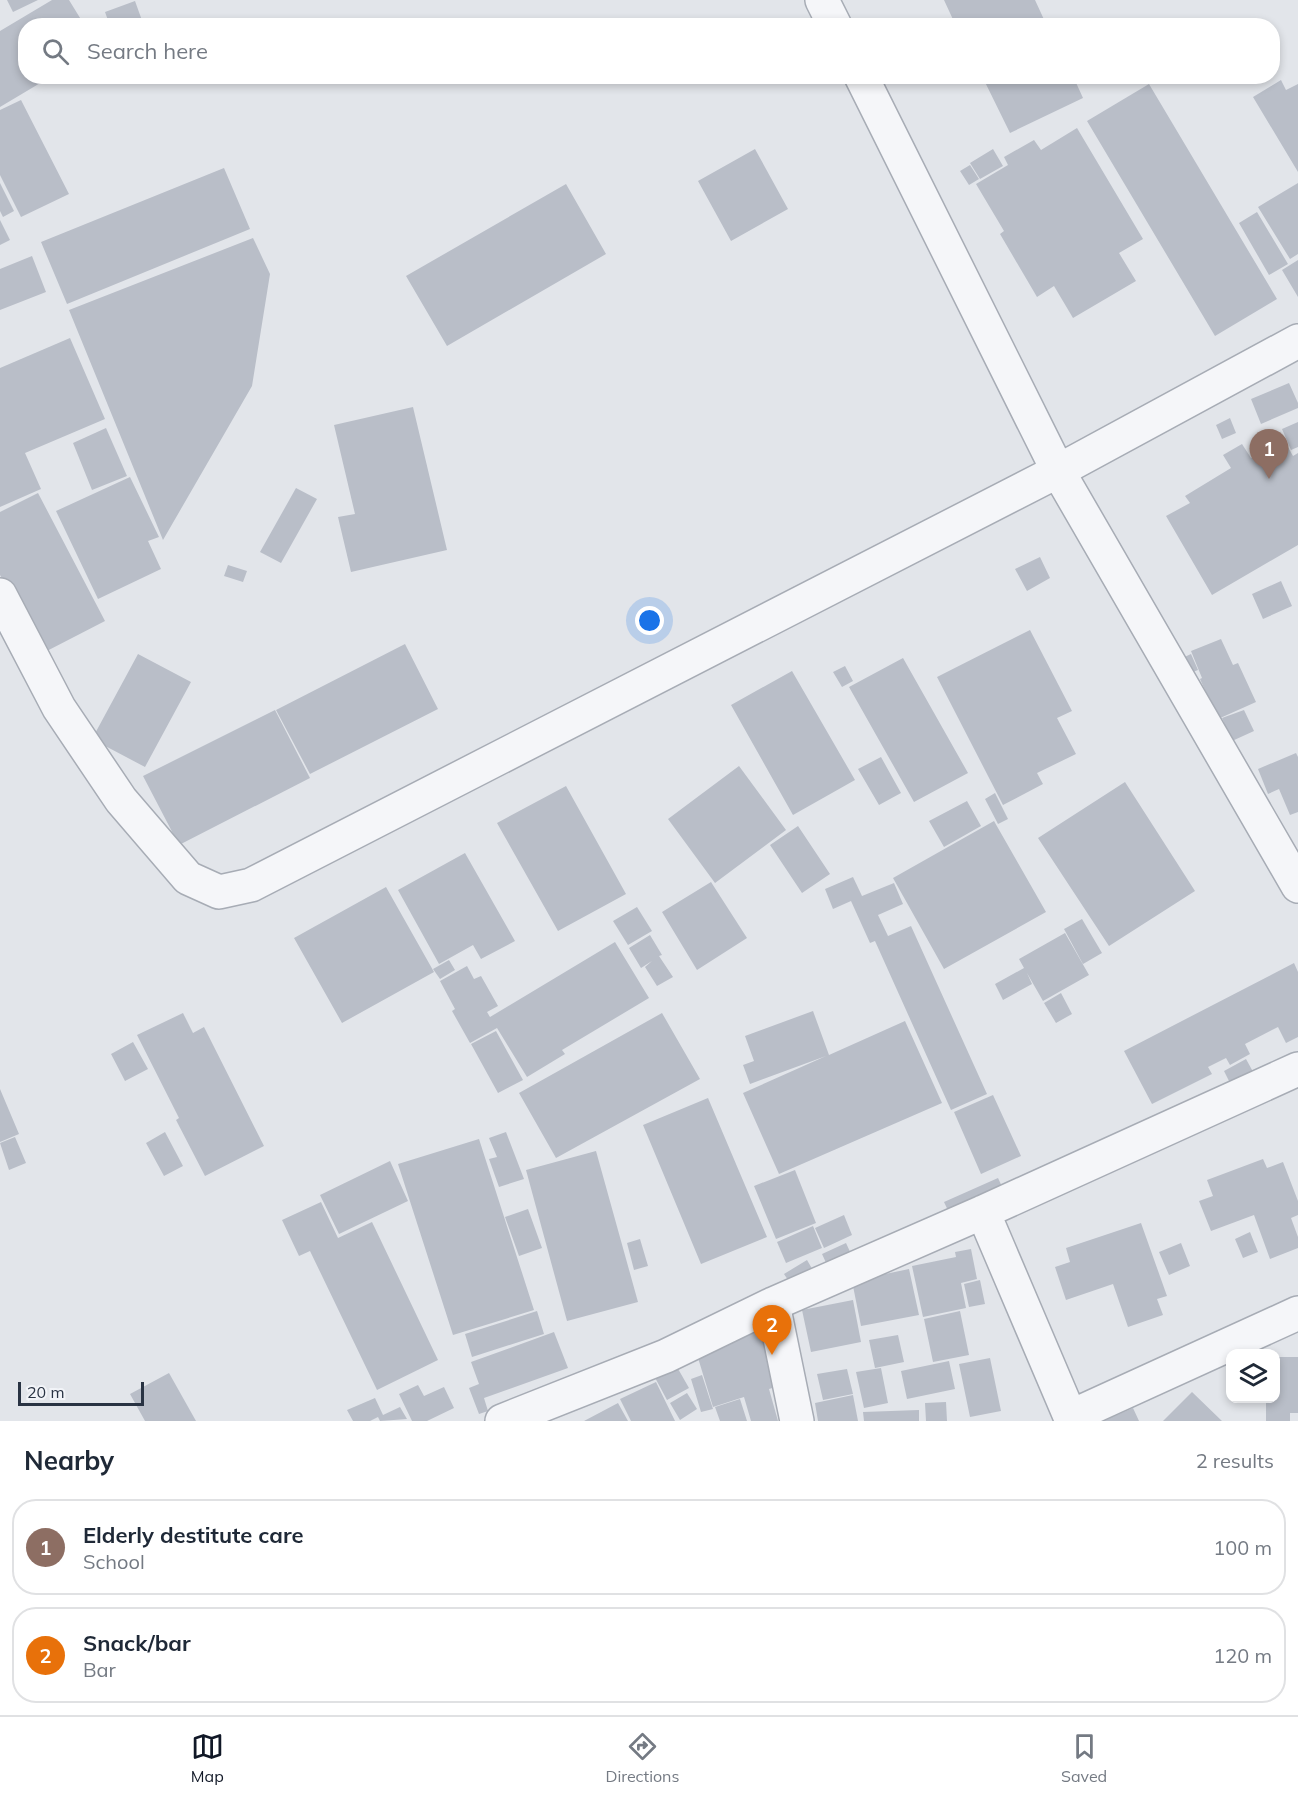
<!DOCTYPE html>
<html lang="en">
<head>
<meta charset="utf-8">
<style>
	body { margin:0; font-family:Mulish,sans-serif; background:#f2f2f3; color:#1f2937 }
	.controls { position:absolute; right:18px; bottom:18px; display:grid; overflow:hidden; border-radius:12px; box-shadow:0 3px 9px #0003 }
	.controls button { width:54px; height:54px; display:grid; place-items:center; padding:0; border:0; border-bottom:2px solid #e0e1e3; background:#fff; color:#1f2937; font:30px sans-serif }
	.scale { position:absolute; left:18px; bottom:15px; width:126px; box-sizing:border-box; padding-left:6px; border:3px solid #293343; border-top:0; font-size:16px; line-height:21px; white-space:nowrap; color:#293343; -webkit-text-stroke:4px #f2f4f8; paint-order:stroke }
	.you { position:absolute; left:650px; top:621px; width:21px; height:21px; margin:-15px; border:4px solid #fff; border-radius:50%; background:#1a73e8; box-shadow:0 0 0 9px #1a73e833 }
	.badge { display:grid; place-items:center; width:39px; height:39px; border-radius:50%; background:#111827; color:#fff; font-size:20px; font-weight:700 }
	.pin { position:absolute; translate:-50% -50px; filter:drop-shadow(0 2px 3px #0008) }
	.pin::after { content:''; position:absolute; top:32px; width:21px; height:18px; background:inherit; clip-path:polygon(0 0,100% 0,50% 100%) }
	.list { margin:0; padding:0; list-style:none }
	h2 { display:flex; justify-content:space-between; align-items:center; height:78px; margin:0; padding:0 24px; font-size:26px }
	h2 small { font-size:20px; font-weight:400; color:#747a83 }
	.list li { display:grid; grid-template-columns:39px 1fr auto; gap:18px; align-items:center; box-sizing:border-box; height:96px; margin:0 12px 12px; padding:0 12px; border:2px solid #e0e1e3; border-radius:24px }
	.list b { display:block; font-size:22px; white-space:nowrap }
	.list p { margin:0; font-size:20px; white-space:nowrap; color:#747a83 }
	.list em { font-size:20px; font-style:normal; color:#747a83 }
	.icon { flex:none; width:33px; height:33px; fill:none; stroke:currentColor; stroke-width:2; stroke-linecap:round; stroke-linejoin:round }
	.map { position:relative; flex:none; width:1298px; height:1421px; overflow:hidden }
	.search { position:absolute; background:#fff; box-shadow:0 3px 9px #0003; left:18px; right:18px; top:18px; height:66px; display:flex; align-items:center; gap:15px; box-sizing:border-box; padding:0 21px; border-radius:24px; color:#747a83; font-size:22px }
	.sheet { height:294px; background:#fff }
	nav { display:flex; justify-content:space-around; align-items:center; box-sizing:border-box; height:84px; border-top:2px solid #e0e1e3; background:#fff; font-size:16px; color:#747a83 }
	nav a { display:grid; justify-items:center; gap:3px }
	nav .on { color:#111827 }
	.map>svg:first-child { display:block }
</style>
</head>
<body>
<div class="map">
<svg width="1298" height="1421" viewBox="0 0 1298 1421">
	<rect width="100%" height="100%" fill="#e2e5ea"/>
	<!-- building -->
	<path fill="#b9bec8" d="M 7,0 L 38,0 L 13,12 Z
		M 52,0 L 69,0 L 85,26 L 26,26 L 26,76 L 52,76 L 0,107 L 0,31 Z
		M 944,0 L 1035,0 L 1047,26 L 956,26 Z
		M 135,1 L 144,26 L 110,26 L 105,12 Z
		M 982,76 L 1073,76 L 1083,98 L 1010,133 Z
		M 1281,80 L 1286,90 L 1298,84 L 1298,172 L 1253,97 Z
		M 1149,84 L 1277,299 L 1215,336 L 1087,121 Z
		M 21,100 L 69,194 L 21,217 L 0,175 L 0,110 Z
		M 1077,128 L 1143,239 L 1119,253 L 1136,281 L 1073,318 L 1054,286 L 1037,297 L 1000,234 L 1004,231 L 976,184 L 1008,165 L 1004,157 L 1034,140 L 1041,150 Z
		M 755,149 L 788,209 L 731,241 L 698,181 Z
		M 993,149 L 1003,166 L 980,179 L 970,163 Z
		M 970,165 L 979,179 L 969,185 L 960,171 Z
		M 224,168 L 250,229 L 67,304 L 41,242 Z
		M 0,183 L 14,211 L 3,217 L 0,211 Z
		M 1298,183 L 1298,254 L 1290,259 L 1258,207 Z
		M 566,184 L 606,254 L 447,346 L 406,276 Z
		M 1257,212 L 1288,264 L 1269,275 L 1239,223 Z
		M 0,220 L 10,240 L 0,245 Z
		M 253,238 L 270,274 L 252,386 L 163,540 L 69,310 Z
		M 32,256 L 46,292 L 0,310 L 0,269 Z
		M 1298,260 L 1298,297 L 1282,270 Z
		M 70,338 L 105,419 L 25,453 L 41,489 L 0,507 L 0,368 Z
		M 1289,383 L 1298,403 L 1298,408 L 1261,424 L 1251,399 Z
		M 413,407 L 447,550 L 351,572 L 338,517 L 355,514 L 334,425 Z
		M 1230,418 L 1236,433 L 1222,439 L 1216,425 Z
		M 1298,422 L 1298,447 L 1291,450 L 1282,429 Z
		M 106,428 L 127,476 L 92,490 L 73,443 Z
		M 1284,440 L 1293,456 L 1298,453 L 1298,545 L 1212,595 L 1166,516 L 1190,503 L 1185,496 L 1231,468 L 1223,455 L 1242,444 L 1251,458 Z
		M 130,477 L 159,537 L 148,541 L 161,569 L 98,599 L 56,511 Z
		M 296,488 L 317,499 L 281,563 L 260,552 Z
		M 38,493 L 105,621 L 41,654 L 0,575 L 0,512 Z
		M 1040,557 L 1050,578 L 1027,591 L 1015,569 Z
		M 228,565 L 247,571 L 243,582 L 224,576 Z
		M 1281,581 L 1292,606 L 1263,619 L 1252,594 Z
		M 1030,630 L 1072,711 L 1057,718 L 1076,754 L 1037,773 L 1043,784 L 1003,805 L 937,677 Z
		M 1221,639 L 1233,665 L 1238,663 L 1256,702 L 1218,719 L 1200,679 L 1202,678 L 1191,651 Z
		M 405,644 L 438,709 L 310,774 L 276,710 Z
		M 138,654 L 191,682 L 145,767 L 92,739 Z
		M 1191,654 L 1198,670 L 1185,675 L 1178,660 Z
		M 903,658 L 968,773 L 914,802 L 849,687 Z
		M 845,666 L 853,681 L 842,687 L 833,672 Z
		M 792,671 L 855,780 L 793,815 L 731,705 Z
		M 275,710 L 310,778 L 179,845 L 143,776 Z
		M 1244,710 L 1254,731 L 1232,741 L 1222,718 Z
		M 1296,753 L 1298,757 L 1298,812 L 1290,815 L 1279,789 L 1268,794 L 1258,769 Z
		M 881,757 L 901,793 L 879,805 L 858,769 Z
		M 739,766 L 786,830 L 715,883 L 668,819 Z
		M 1125,782 L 1195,891 L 1109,946 L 1038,838 Z
		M 566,786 L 626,894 L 558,931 L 497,823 Z
		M 995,793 L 1008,819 L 998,824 L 985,799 Z
		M 967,801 L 981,826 L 944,847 L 929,821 Z
		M 994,821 L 1046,912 L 944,969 L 893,878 Z
		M 798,826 L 830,874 L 802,893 L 770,845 Z
		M 465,853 L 515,941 L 481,959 L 473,945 L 439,964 L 398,890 Z
		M 853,877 L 862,896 L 894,883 L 903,904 L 878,915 L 888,936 L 911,926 L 987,1094 L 951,1110 L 875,941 L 870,943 L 851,901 L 833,909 L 825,889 Z
		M 711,882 L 747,938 L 697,970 L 662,912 Z
		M 386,887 L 434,972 L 342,1023 L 294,938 Z
		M 637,907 L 652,931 L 628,945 L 613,921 Z
		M 1082,919 L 1102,953 L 1083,964 L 1064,929 Z
		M 1065,933 L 1089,975 L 1043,1001 L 1027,973 L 1032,984 L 1003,1000 L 995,984 L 1024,968 L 1019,959 Z
		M 650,935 L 662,955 L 659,956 L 673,977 L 657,986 L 645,967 L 652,961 L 641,968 L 629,948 Z
		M 615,942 L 649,998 L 562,1050 L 565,1054 L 527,1077 L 497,1028 L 470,1043 L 452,1011 L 455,1009 L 440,981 L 467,966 L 474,979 L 481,976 L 498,1006 L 487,1012 L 490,1017 Z
		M 449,960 L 455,970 L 440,979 L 433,969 Z
		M 1294,963 L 1298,972 L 1298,1037 L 1286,1043 L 1278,1027 L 1245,1044 L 1250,1054 L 1230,1065 L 1226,1058 L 1208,1067 L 1212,1074 L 1152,1104 L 1124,1051 Z
		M 1061,993 L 1072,1014 L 1056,1023 L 1044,1003 Z
		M 813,1011 L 829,1055 L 905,1021 L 942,1103 L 779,1174 L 743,1093 L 826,1056 L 750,1084 L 743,1065 L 754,1061 L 745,1036 Z
		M 183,1013 L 193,1033 L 204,1027 L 264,1146 L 205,1176 L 176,1120 L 179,1118 L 137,1035 Z
		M 662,1013 L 700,1079 L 556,1158 L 519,1093 Z
		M 496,1031 L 523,1080 L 498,1093 L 471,1044 Z
		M 133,1042 L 148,1069 L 125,1081 L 111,1054 Z
		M 1246,1059 L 1257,1079 L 1234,1091 L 1224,1071 Z
		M 0,1089 L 19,1134 L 0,1142 Z
		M 993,1095 L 1021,1156 L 981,1174 L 954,1112 Z
		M 708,1098 L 767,1237 L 701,1264 L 643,1125 Z
		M 165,1132 L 183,1166 L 164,1176 L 146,1143 Z
		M 506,1132 L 524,1179 L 499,1187 L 489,1159 L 497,1157 L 489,1138 Z
		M 15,1137 L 26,1163 L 9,1170 L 0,1143 Z
		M 479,1139 L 534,1310 L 453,1335 L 398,1164 Z
		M 596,1151 L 638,1302 L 567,1321 L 526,1170 Z
		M 1263,1159 L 1267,1168 L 1283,1162 L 1298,1201 L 1298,1215 L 1291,1218 L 1298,1237 L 1298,1248 L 1270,1259 L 1254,1215 L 1211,1231 L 1199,1201 L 1213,1196 L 1207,1180 Z
		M 390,1161 L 408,1201 L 339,1234 L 320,1195 Z
		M 795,1170 L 816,1223 L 776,1239 L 754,1186 Z
		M 998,1178 L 1006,1195 L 952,1219 L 944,1202 Z
		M 321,1202 L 338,1238 L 372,1222 L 438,1360 L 377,1390 L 310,1251 L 299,1256 L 282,1220 Z
		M 528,1209 L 542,1248 L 519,1256 L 505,1217 Z
		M 844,1215 L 852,1235 L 824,1248 L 815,1228 Z
		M 1141,1223 L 1167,1296 L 1157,1299 L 1163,1315 L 1128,1327 L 1113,1284 L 1066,1300 L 1055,1267 L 1070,1262 L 1066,1248 Z
		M 813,1226 L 822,1248 L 786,1263 L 777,1242 Z
		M 1250,1232 L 1258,1252 L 1243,1258 L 1235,1239 Z
		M 640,1239 L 648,1266 L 634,1270 L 627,1243 Z
		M 846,1243 L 852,1256 L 828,1267 L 822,1254 Z
		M 1181,1243 L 1190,1266 L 1169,1275 L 1159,1252 Z
		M 971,1249 L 977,1279 L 961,1283 L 966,1308 L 923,1317 L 912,1266 L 956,1257 L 955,1252 Z
		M 807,1260 L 814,1272 L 792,1286 L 784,1274 Z
		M 909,1269 L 919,1315 L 861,1326 L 852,1281 Z
		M 980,1280 L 985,1304 L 969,1307 L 964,1284 Z
		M 853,1300 L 861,1342 L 811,1352 L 802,1310 Z
		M 537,1311 L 544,1334 L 472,1357 L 465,1334 Z
		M 960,1311 L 969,1355 L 933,1362 L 924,1319 Z
		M 778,1322 L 796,1381 L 769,1389 L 778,1421 L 751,1421 L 744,1397 L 713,1407 L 695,1348 Z
		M 554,1332 L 568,1368 L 484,1398 L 488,1411 L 479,1414 L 469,1388 L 479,1384 L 471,1362 Z
		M 898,1335 L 904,1362 L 875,1368 L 869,1340 Z
		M 1276,1357 L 1298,1357 L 1298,1413 L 1290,1413 L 1290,1421 L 1266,1421 L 1266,1398 L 1276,1398 Z
		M 990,1358 L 1001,1411 L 970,1417 L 959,1364 Z
		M 673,1360 L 689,1388 L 667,1400 L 652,1372 Z
		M 949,1361 L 955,1389 L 907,1399 L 901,1371 Z
		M 881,1368 L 888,1403 L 864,1408 L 856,1372 Z
		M 847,1369 L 853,1394 L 823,1400 L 817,1374 Z
		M 169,1373 L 196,1421 L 145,1421 L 130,1394 Z
		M 702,1375 L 713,1409 L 701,1412 L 691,1379 Z
		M 656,1382 L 675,1421 L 631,1421 L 620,1399 Z
		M 418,1385 L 424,1396 L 444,1387 L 454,1408 L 427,1421 L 412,1421 L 399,1394 Z
		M 1192,1392 L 1222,1421 L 1163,1421 Z
		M 687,1393 L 697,1409 L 680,1420 L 670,1403 Z
		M 853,1395 L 858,1421 L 818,1421 L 815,1403 Z
		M 375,1398 L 383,1415 L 400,1407 L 407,1419 L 380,1421 L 378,1417 L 370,1421 L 353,1421 L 347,1410 Z
		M 740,1399 L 747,1421 L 720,1421 L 715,1407 Z
		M 946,1402 L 947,1421 L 926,1421 L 925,1403 Z
		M 618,1403 L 628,1421 L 584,1421 Z
		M 1133,1408 L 1139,1421 L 1103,1421 Z
		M 919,1410 L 919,1421 L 864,1421 L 863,1412 Z"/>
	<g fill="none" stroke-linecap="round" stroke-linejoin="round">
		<defs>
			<path id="minor" d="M 822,0 L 835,26
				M 861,76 L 1058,471 L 1298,886
				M 0,595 L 59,708 L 121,800 L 188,878 L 219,892 L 251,885 L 1058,471 L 1298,341
				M 983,1212 L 1072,1421
				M 773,1304 L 797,1421
				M 1070,1417 L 1298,1313
				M 502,1421 L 666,1356 L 773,1304 L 983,1212 L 1298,1069"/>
		</defs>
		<!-- minor casing -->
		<use href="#minor" stroke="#a7acb5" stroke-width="36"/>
		<!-- minor -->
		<use href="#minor" stroke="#f5f6f9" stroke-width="33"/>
	</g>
</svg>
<div class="controls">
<button><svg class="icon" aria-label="layers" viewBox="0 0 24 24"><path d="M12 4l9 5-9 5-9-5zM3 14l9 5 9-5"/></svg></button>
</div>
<div class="scale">20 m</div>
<div class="you"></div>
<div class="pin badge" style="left:1269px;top:479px;background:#8d6e63">1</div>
<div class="pin badge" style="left:772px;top:1355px;background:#e8710a">2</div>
<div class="search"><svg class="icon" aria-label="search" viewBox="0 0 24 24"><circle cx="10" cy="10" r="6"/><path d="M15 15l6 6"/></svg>Search here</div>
</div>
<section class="sheet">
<h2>Nearby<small>2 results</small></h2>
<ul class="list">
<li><span class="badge" style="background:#8d6e63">1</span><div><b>Elderly destitute care</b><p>School</p></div><em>100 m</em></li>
<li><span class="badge" style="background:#e8710a">2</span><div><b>Snack/bar</b><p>Bar</p></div><em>120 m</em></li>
</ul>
</section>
<nav>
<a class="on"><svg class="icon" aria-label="map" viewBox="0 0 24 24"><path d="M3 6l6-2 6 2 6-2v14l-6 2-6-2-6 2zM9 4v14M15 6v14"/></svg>Map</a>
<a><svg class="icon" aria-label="directions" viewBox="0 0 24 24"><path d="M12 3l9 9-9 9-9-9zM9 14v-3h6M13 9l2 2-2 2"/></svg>Directions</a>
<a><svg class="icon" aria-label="saved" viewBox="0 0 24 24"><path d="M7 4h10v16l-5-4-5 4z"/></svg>Saved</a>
</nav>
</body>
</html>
